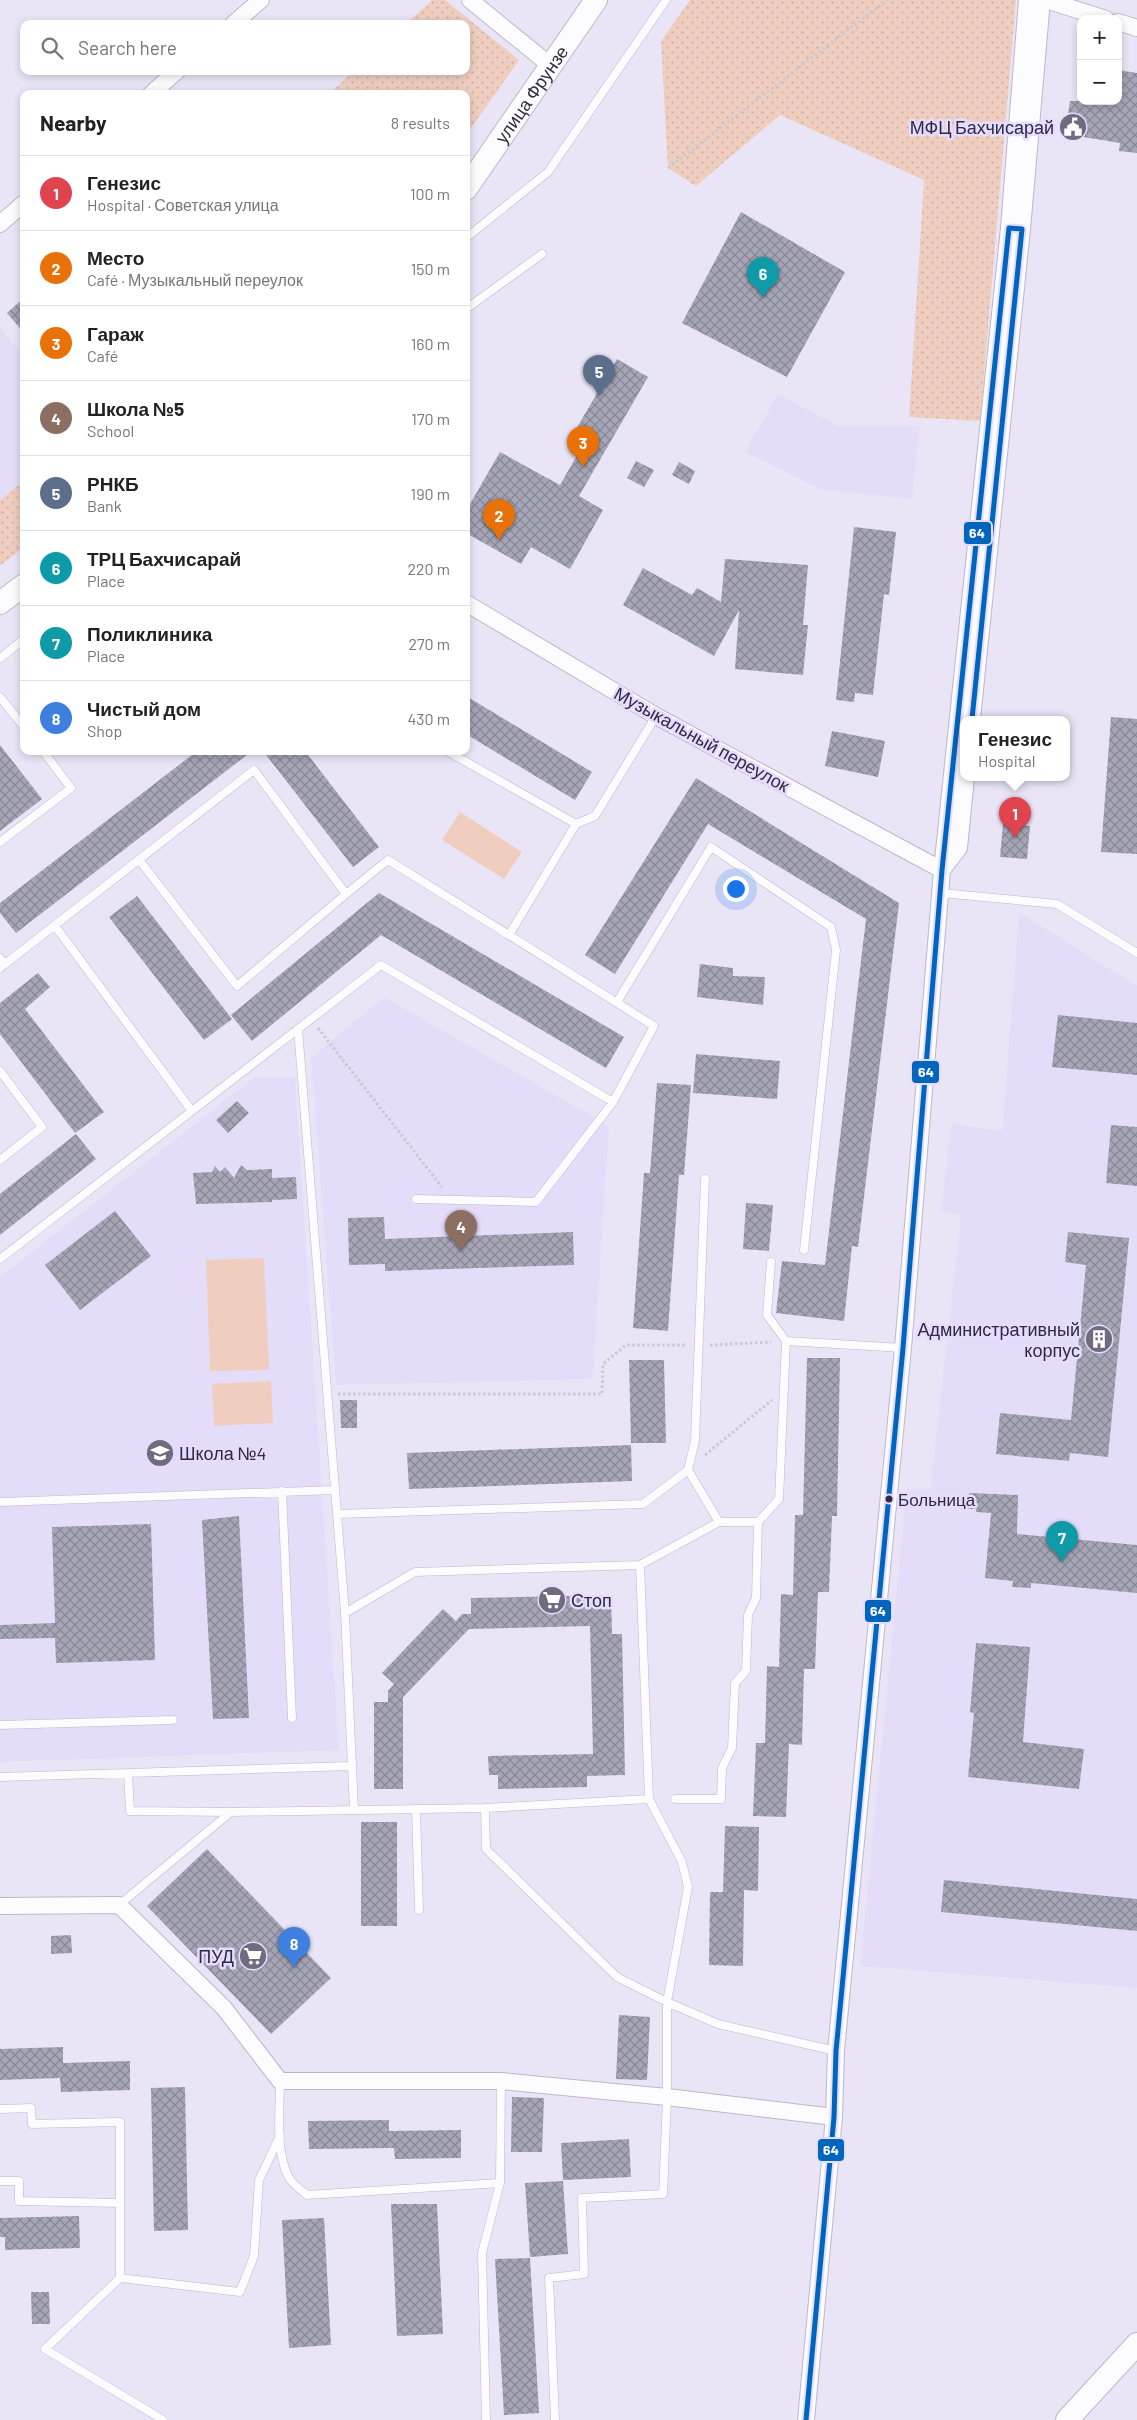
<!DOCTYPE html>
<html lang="en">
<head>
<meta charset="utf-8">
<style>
	body { margin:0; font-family:Barlow,sans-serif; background:#f6f6f6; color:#222 }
	.controls { position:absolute; right:15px; top:15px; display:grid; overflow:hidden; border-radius:10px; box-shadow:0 2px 8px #0003 }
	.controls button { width:45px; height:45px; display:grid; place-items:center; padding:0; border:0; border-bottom:1px solid #e0e0e0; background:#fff; color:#222; font:25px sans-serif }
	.you { position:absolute; left:735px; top:888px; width:18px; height:18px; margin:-12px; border:4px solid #fff; border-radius:50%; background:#1a73e8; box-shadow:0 0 0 8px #1a73e833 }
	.badge { display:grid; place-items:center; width:32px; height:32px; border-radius:50%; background:#706b7f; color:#fff; font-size:16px; font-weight:700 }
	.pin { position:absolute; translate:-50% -41px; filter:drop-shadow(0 1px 2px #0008) }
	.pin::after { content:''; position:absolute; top:26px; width:18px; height:15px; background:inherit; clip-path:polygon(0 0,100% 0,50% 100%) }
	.popup { position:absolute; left:960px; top:716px; width:110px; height:65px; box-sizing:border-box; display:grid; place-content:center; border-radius:10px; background:#fff; filter:drop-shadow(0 1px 4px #0005); font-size:16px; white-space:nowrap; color:#767676 }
	.popup b { font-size:19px; color:#222 }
	.popup::after { content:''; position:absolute; left:50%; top:100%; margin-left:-10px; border:10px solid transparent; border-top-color:#fff }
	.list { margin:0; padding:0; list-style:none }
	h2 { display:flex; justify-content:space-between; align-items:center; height:65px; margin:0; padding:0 20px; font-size:21px }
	h2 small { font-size:16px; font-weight:400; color:#767676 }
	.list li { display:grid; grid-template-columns:32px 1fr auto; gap:15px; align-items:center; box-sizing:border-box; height:75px; padding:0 20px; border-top:1px solid #e0e0e0 }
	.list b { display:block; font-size:19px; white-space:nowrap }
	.list p { margin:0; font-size:16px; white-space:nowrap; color:#767676 }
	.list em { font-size:16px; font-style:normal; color:#767676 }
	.icon { flex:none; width:28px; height:28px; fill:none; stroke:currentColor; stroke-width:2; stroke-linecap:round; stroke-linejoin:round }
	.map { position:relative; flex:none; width:1137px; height:2420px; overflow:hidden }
	.search { position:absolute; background:#fff; box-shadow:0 2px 8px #0003; left:20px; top:20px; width:450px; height:55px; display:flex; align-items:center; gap:12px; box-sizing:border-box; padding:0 18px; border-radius:10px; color:#767676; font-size:19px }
	.panel { position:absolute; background:#fff; box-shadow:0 2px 8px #0003; left:20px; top:90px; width:450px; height:665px; border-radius:10px }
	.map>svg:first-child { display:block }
</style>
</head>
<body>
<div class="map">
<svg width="1137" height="2420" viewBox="0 0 1137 2420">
	<defs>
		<pattern id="grass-dots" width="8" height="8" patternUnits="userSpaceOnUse" patternTransform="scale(1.25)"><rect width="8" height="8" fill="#efcec0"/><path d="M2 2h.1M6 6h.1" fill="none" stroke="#cdb1a6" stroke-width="1.8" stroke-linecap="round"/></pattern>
		<pattern id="building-cross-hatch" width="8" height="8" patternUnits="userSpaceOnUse" patternTransform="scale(1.25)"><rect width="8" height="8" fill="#a6a6b7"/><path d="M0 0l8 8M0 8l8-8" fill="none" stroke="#888796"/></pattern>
	</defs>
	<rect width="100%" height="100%" fill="#e9e5f7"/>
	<!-- built -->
	<path fill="#e4ddf9" d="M 0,328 L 24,355 L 24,481 L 0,500 Z
		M 778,394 L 838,426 L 920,426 L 912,499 L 819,489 L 745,452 Z
		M 1019,912 L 1137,986 L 1137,1988 L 860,1966 L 904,1514 L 907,1489 L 930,1490 L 961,1215 L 941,1211 L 951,1124 L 1002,1131 Z
		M 384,997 L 609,1126 L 593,1379 L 336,1385 L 311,1058 Z
		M 255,1077 L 295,1077 L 339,1750 L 0,1762 L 0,1277 Z"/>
	<!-- grass -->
	<path fill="url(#grass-dots)" d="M 432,0 L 445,0 L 519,60 L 466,135 L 466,94 L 329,94 L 354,71 L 466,71 L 466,24 L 406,24 Z
		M 690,0 L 1016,0 L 980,421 L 909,417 L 924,180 L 780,115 L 696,186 L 668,168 L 661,41 Z
		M 24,481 L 24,547 L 0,566 L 0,500 Z"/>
	<!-- pitch -->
	<path fill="#efcec0" d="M 460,812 L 522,852 L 504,879 L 442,840 Z
		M 264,1258 L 269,1370 L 210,1371 L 206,1260 Z
		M 271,1381 L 273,1423 L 214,1426 L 212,1384 Z"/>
	<!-- building -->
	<path fill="url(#building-cross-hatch)" d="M 1118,70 L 1137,73 L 1137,153 L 1119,151 L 1120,143 L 1065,134 L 1070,101 L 1118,101 Z
		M 741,212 L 845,272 L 787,377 L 682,323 Z
		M 24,298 L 24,333 L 7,313 Z
		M 617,359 L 648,377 L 579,496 L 603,510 L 570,569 L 531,547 L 521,564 L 466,533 L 466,511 L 500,452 L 560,485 L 587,438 L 575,431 Z
		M 636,461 L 654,470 L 644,487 L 627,478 Z
		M 679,462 L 695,471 L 689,484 L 672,475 Z
		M 854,527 L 896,532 L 889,595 L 884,594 L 873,695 L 855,693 L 854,702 L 836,700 Z
		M 725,559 L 808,565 L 803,625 L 808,625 L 803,675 L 735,669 L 739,610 L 714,656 L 623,605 L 643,568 L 692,595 L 697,588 L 721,602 Z
		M 466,696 L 592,772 L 575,800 L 466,734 Z
		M 1111,717 L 1137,719 L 1137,854 L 1101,852 Z
		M 832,731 L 885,741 L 878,777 L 825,766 Z
		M 0,745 L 42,799 L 0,831 Z
		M 197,751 L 252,751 L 16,933 L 0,913 L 0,903 Z
		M 263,751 L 305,751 L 379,847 L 353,867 Z
		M 696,778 L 899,903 L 858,1247 L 852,1246 L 844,1321 L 776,1313 L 782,1261 L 825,1265 L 866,919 L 708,824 L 615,974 L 585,955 Z
		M 1003,824 L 1030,826 L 1027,859 L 1000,857 Z
		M 379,893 L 624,1037 L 606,1068 L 381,935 L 252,1041 L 231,1015 Z
		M 137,896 L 232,1019 L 204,1040 L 109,917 Z
		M 700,964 L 733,968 L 733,976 L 765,977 L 763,1005 L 697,997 Z
		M 38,973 L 50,987 L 25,1009 L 104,1112 L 75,1133 L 0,1034 L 0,1003 Z
		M 1058,1015 L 1137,1023 L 1137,1075 L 1052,1067 Z
		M 696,1054 L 780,1061 L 777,1099 L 693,1093 Z
		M 657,1083 L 691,1085 L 684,1175 L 679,1175 L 668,1331 L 633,1328 L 644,1173 L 650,1173 Z
		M 237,1101 L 249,1113 L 228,1133 L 216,1120 Z
		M 1111,1125 L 1137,1127 L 1137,1186 L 1106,1183 Z
		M 76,1134 L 96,1159 L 0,1235 L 0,1194 Z
		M 241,1165 L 247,1170 L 272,1169 L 272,1178 L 296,1177 L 297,1199 L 272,1200 L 272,1202 L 196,1204 L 193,1173 L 212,1172 L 215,1166 L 220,1172 L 225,1167 L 234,1178 Z
		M 746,1203 L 773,1205 L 769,1251 L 743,1249 Z
		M 115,1211 L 151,1256 L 80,1310 L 45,1265 Z
		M 384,1217 L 385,1239 L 573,1232 L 574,1265 L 385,1271 L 385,1264 L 349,1265 L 348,1218 Z
		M 1068,1232 L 1129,1238 L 1108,1457 L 1070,1453 L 1069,1461 L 996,1454 L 1000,1413 L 1071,1420 L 1086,1265 L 1065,1262 Z
		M 807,1358 L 840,1358 L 837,1516 L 832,1516 L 829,1592 L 818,1592 L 815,1669 L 804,1669 L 802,1745 L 789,1744 L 786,1817 L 753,1816 L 756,1743 L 765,1743 L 767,1666 L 779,1667 L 781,1594 L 793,1595 L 795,1515 L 803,1515 Z
		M 629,1360 L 664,1360 L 666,1443 L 631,1443 Z
		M 340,1400 L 357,1400 L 357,1428 L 341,1428 Z
		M 631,1445 L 632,1481 L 409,1489 L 407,1453 Z
		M 969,1493 L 1018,1495 L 1017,1534 L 1137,1545 L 1137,1593 L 1031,1583 L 1031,1588 L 1012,1587 L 1013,1581 L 985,1578 L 991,1513 L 976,1512 L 976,1509 L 968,1509 Z
		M 239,1516 L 249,1718 L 213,1719 L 202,1520 Z
		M 151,1524 L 155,1660 L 56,1663 L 55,1638 L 0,1639 L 0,1625 L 55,1623 L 52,1527 Z
		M 611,1595 L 612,1634 L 622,1634 L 625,1775 L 587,1776 L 587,1787 L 498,1789 L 498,1775 L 489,1775 L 488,1756 L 593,1754 L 590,1626 L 469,1629 L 403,1697 L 403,1789 L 374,1789 L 374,1702 L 388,1702 L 388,1691 L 394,1684 L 382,1673 L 443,1609 L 456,1621 L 462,1614 L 471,1614 L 471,1598 Z
		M 976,1643 L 1030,1647 L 1023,1742 L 1084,1749 L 1079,1789 L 968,1777 L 974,1713 L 970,1712 Z
		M 361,1822 L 397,1822 L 397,1926 L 361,1926 Z
		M 725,1826 L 759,1827 L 758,1891 L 744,1890 L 743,1966 L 709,1965 L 710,1892 L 723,1892 Z
		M 207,1849 L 331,1978 L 271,2034 L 147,1906 Z
		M 944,1880 L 1137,1899 L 1137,1931 L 941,1912 Z
		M 71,1935 L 72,1953 L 51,1954 L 51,1936 Z
		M 619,2015 L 650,2017 L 647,2080 L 616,2079 Z
		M 63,2047 L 63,2063 L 130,2061 L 130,2090 L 61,2092 L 60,2078 L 0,2080 L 0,2049 Z
		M 185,2087 L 188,2230 L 154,2231 L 151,2088 Z
		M 512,2097 L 544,2098 L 542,2152 L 511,2152 Z
		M 389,2120 L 389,2131 L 461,2130 L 461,2158 L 395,2159 L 394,2148 L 309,2149 L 308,2121 Z
		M 629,2139 L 631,2177 L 563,2180 L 561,2143 Z
		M 563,2181 L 568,2254 L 530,2257 L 525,2183 Z
		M 391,2204 L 437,2204 L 443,2334 L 397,2336 Z
		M 79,2216 L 80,2248 L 5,2250 L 5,2237 L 0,2237 L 0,2218 Z
		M 324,2218 L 331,2345 L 289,2348 L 282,2220 Z
		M 530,2258 L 539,2413 L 504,2415 L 495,2259 Z
		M 31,2292 L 49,2292 L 50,2324 L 32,2324 Z"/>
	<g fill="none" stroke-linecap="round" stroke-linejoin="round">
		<defs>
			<path id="lane" d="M 466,238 L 548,172 L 666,0
				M 466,309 L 542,254
				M 0,658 L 24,639
				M 0,697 L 24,727
				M 447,751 L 576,824
				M 0,842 L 71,788 L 43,751
				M 140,861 L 237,986 L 346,894
				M 941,893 L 1057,904 L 1137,953
				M 55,926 L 192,1111
				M 0,958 L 5,964 L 0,968
				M 5,964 L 254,770 L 346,894 L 388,860 L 509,935
				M 617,1002 L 711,847 L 831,927 L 836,950 L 804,1250
				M 298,1029 L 337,1514
				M 0,1071 L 42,1127 L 0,1160
				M 416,1199 L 536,1202 L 613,1102 L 654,1026 L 509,935 L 576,824 L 595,816 L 656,716
				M 0,1259 L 381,965 L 613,1102
				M 771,1262 L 767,1315 L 786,1341
				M 688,1470 L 719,1522 L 758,1522
				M 282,1491 L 292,1718
				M 0,1502 L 335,1490
				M 640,1565 L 719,1522
				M 345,1613 L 337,1514 L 643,1504 L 688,1470 L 695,1441 L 705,1179
				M 0,1725 L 173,1720
				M 128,1773 L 130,1811 L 231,1812
				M 0,1777 L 352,1766
				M 675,1799 L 721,1799 L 722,1768 L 732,1748 L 735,1683 L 746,1671 L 748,1615 L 756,1598 L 758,1522 L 779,1499 L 786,1341 L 903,1348
				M 485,1808 L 486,1849 L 617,1977 L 667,2002 L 667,2097 L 663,2194 L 582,2198 L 584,2274 L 549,2278 L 555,2420
				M 416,1809 L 419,1910
				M 354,1810 L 345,1613 L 415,1572 L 640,1565 L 649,1799 L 682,1862 L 688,1887 L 667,2002 L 718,2024 L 836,2051
				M 119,1905 L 231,1812 L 485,1808 L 649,1799
				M 280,2081 C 280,2111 275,2148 288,2176 C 291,2183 301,2190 307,2195 L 500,2183
				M 0,2109 L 31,2108 L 32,2124 L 120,2122 L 120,2278 L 240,2292 L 254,2256 L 259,2180 L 280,2136
				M 0,2181 L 19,2181 L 19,2201 L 120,2203
				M 120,2278 L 45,2349 L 163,2420
				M 486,2420 L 482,2253 L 500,2183 L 501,2081"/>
			<path id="street" d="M 470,0 L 551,66
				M 1046,0 L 1106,19
				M 1118,22 L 1137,28
				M 233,24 L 261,0
				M 151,94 L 177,71
				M 0,224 L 24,203
				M 466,603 L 656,716 L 942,870
				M 972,719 L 1022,229 L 1042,0
				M 942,870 L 959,848 L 966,777
				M 0,1906 L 119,1905 L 224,2008 L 280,2081 L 501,2081 L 667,2097 L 834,2117
				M 806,2420 L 834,2117 L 836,2051 L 903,1348 L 942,870 L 1009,228 L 1027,0"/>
			<g id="secondary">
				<path id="s1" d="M 466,189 L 596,0"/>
				<path d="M 0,603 L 24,585"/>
				<path d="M 1067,2420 L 1137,2344"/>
			</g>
		</defs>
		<!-- lane casing -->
		<use href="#lane" stroke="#bcb8c9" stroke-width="9"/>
		<!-- street casing -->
		<use href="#street" stroke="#bcb8c9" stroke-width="18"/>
		<!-- secondary casing -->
		<use href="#secondary" stroke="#bcb8c9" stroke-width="24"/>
		<!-- path -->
		<path stroke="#cbc8d1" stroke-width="3" stroke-dasharray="2.5 2.5" stroke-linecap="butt" d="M 668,168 L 887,0
			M 318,1028 L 442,1187
			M 710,1345 L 771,1342
			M 338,1394 L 602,1394 L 603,1364 L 626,1345 L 686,1345
			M 705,1455 L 772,1400"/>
		<!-- lane -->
		<use href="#lane" stroke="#fcfbfe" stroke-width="8"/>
		<!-- street -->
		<use href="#street" stroke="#fcfbfe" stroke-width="16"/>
		<!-- secondary -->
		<use href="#secondary" stroke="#fcfbfe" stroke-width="22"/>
		<defs>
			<path id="bus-1" d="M 806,2420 L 834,2117 L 836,2051 L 903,1348 L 942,870 L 1009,228 L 1022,229 L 972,719"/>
		</defs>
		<!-- bus-1 casing -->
		<use href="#bus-1" stroke="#e5ddff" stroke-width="9"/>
		<!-- bus-1 -->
		<use href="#bus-1" stroke="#0065bd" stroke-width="5"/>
	</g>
	<!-- icons -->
	<defs>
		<symbol id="civic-disc" viewBox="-11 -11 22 22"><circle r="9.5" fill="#706b7f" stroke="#e5ddff"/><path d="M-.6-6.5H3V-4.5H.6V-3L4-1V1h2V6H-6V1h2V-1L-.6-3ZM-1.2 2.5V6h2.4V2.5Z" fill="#fff"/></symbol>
		<symbol id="building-disc" viewBox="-11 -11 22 22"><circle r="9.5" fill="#706b7f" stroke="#e5ddff"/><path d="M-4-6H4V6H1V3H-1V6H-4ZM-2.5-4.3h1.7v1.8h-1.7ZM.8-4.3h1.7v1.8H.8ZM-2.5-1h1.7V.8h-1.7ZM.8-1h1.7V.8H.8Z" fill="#fff"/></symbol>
		<symbol id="school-disc" viewBox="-11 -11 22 22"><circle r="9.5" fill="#706b7f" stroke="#e5ddff"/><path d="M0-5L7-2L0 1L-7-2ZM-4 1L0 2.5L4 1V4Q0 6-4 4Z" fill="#fff"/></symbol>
		<symbol id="supermarket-disc" viewBox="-11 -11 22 22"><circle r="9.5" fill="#706b7f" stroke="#e5ddff"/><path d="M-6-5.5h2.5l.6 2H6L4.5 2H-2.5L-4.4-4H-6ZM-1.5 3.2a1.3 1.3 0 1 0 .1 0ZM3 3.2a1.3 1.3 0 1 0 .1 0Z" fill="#fff"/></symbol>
	</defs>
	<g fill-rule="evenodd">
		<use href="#civic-disc" x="1057" y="111" width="32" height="32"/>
		<use href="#building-disc" x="1083" y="1323" width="32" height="32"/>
		<use href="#school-disc" x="144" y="1437" width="32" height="32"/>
		<use href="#supermarket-disc" x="536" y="1584" width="32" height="32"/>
		<use href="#supermarket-disc" x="237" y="1940" width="32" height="32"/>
	</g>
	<!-- markers -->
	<circle fill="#2f2a3f" stroke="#e5ddff" stroke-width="2" cx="889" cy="1499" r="4.5"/>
	<g text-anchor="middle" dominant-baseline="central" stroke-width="5" stroke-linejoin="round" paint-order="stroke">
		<!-- bus labels -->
		<g font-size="17" fill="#2f2a3f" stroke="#e5ddff" text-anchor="start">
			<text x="898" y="1499">Больница</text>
		</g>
		<!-- street labels -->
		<g font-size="18" fill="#2f2a3f" stroke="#e5ddff">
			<text stroke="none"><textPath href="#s1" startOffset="115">улица Фрунзе</textPath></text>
			<text transform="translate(702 739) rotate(29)">Музыкальный переулок</text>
		</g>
		<!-- poi labels -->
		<g font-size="18" fill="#2f2a3f" stroke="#e5ddff" text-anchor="end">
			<text x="1054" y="127">МФЦ Бахчисарай</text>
			<text x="1080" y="1329">Административный<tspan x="1080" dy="21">корпус</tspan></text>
			<text x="179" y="1453" text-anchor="start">Школа №4</text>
			<text x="571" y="1600" text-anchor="start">Стоп</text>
			<text x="234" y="1956">ПУД</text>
		</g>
	</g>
	<g stroke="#e5ddff" stroke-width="2">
		<rect x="963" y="521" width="29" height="24" rx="5" fill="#0065bd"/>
		<rect x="911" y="1060" width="29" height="24" rx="5" fill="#0065bd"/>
		<rect x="864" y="1599" width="28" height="24" rx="5" fill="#0065bd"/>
		<rect x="817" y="2138" width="28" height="24" rx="5" fill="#0065bd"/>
	</g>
	<g font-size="14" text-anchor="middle" font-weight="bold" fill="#fff">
		<text x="977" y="538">64</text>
		<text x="926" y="1077">64</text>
		<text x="878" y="1616">64</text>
		<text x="831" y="2155">64</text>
	</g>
</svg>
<div class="controls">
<button>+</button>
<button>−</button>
</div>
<div class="you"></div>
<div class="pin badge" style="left:1015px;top:838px;background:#e0444e">1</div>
<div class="popup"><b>Генезис</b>Hospital</div>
<div class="pin badge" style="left:499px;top:540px;background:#e8710a">2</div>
<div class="pin badge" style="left:583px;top:467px;background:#e8710a">3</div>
<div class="pin badge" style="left:461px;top:1251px;background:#8d6e63">4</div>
<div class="pin badge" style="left:599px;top:396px;background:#5c6f8a">5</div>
<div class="pin badge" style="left:763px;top:298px;background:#0f9aa8">6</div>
<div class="pin badge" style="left:1062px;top:1562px;background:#0f9aa8">7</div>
<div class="pin badge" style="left:294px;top:1968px;background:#3f7fe0">8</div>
<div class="search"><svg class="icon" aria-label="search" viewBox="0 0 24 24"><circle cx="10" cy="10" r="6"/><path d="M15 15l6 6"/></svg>Search here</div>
<section class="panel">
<h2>Nearby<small>8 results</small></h2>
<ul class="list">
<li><span class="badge" style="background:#e0444e">1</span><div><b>Генезис</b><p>Hospital · Советская улица</p></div><em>100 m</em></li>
<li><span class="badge" style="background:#e8710a">2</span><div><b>Место</b><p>Café · Музыкальный переулок</p></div><em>150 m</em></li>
<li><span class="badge" style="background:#e8710a">3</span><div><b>Гараж</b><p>Café</p></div><em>160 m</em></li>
<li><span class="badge" style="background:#8d6e63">4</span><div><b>Школа №5</b><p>School</p></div><em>170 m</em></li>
<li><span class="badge" style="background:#5c6f8a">5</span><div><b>РНКБ</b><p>Bank</p></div><em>190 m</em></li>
<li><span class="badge" style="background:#0f9aa8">6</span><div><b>ТРЦ Бахчисарай</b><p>Place</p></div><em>220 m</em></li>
<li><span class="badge" style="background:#0f9aa8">7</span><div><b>Поликлиника</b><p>Place</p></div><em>270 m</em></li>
<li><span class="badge" style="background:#3f7fe0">8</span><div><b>Чистый дом</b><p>Shop</p></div><em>430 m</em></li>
</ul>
</section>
</div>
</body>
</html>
